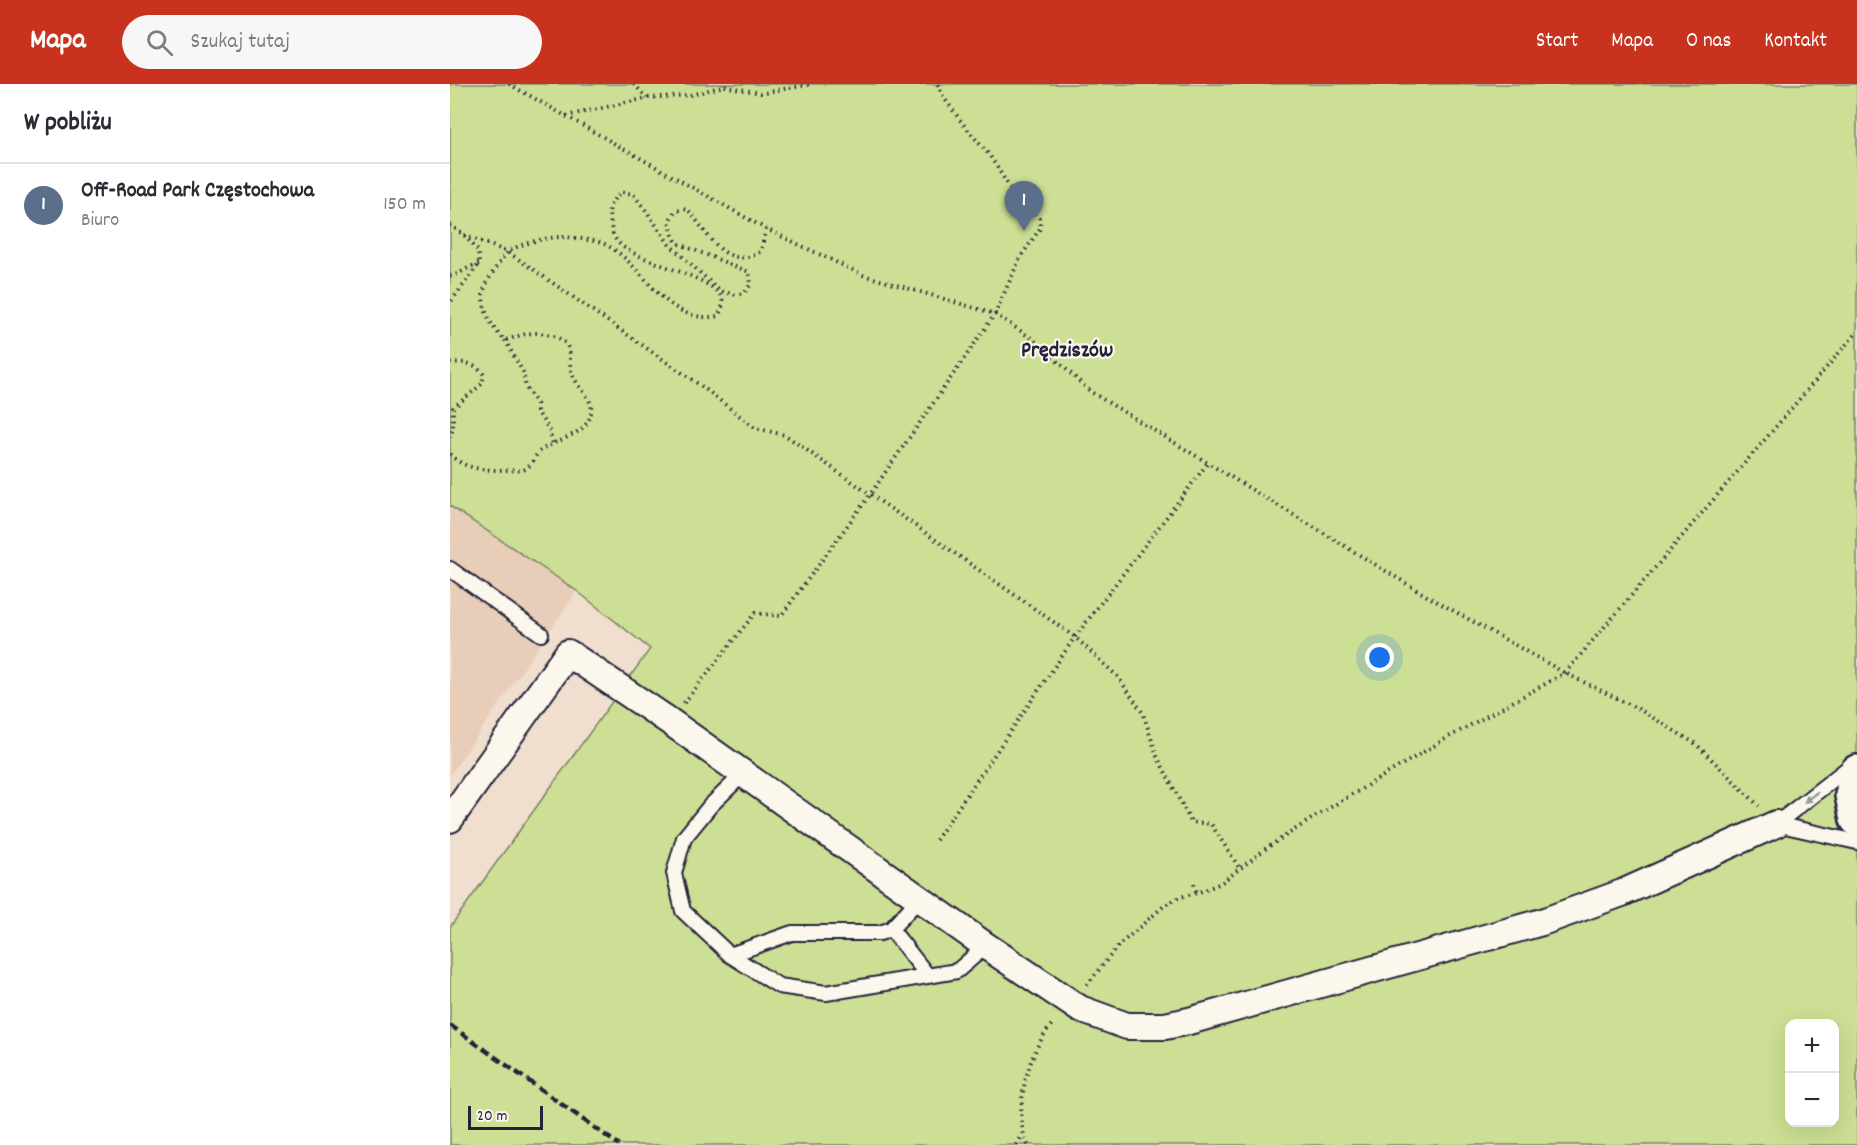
<!DOCTYPE html>
<html lang="pl">
<head>
<meta charset="utf-8">
<style>
	body { margin:0; font-family:Dekko,sans-serif; background:#f7f7f7; color:#2b2b33 }
	.controls { position:absolute; right:18px; bottom:18px; display:grid; overflow:hidden; border-radius:12px; box-shadow:0 6px 24px #0002 }
	.controls button { width:54px; height:54px; display:grid; place-items:center; padding:0; border:0; border-bottom:2px solid #e1e1e2; background:#fff; color:#2b2b33; font:30px sans-serif }
	.scale { position:absolute; left:18px; bottom:15px; width:75px; box-sizing:border-box; padding-left:6px; border:3px solid #22223b; border-top:0; font-size:16px; line-height:21px; white-space:nowrap; color:#22223b; -webkit-text-stroke:4px #fbf7ec; paint-order:stroke }
	.you { position:absolute; left:930px; top:574px; width:21px; height:21px; margin:-15px; border:4px solid #fff; border-radius:50%; background:#1a73e8; box-shadow:0 0 0 9px #1a73e833 }
	.badge { display:grid; place-items:center; width:39px; height:39px; border-radius:50%; background:#c8321e; color:#fff; font-size:20px; font-weight:700 }
	.pin { position:absolute; translate:-50% -50px; filter:drop-shadow(0 2px 3px #0008) }
	.pin::after { content:''; position:absolute; top:32px; width:21px; height:18px; background:inherit; clip-path:polygon(0 0,100% 0,50% 100%) }
	.list { margin:0; padding:0; list-style:none }
	h2 { display:flex; justify-content:space-between; align-items:center; height:78px; margin:0; padding:0 24px; font-size:26px }
	h2 small { font-size:20px; font-weight:400; color:#7c7c81 }
	.list li { display:grid; grid-template-columns:39px 1fr auto; gap:18px; align-items:center; box-sizing:border-box; height:84px; padding:0 24px; border-top:2px solid #e1e1e2 }
	.list b { display:block; font-size:22px; white-space:nowrap }
	.list p { margin:0; font-size:20px; white-space:nowrap; color:#7c7c81 }
	.list em { font-size:20px; font-style:normal; color:#7c7c81 }
	.icon { flex:none; width:33px; height:33px; fill:none; stroke:currentColor; stroke-width:2; stroke-linecap:round; stroke-linejoin:round }
	.map { position:relative; flex:none; width:1407px; height:1061px; overflow:hidden }
	header { display:flex; align-items:center; gap:36px; box-sizing:border-box; height:84px; padding:0 30px; background:#c8321e; color:#fff }
	header strong { font-size:28px }
	nav { display:flex; gap:33px; margin-inline-start:auto; font-size:21px }
	.search { width:420px; height:54px; background:#f7f7f7; display:flex; align-items:center; gap:15px; box-sizing:border-box; padding:0 21px; border-radius:33px; color:#7c7c81; font-size:22px }
	main { display:flex }
	aside { flex:1; background:#fff }
	.map>svg:first-child { display:block }
</style>
</head>
<body>
<header>
<strong>Mapa</strong>
<div class="search"><svg class="icon" aria-label="search" viewBox="0 0 24 24"><circle cx="10" cy="10" r="6"/><path d="M15 15l6 6"/></svg>Szukaj tutaj</div>
<nav><a>Start</a><a>Mapa</a><a>O nas</a><a>Kontakt</a></nav>
</header>
<main>
<aside>
<h2>W pobliżu<small></small></h2>
<ul class="list">
<li><span class="badge" style="background:#5c6f8a">1</span><div><b>Off-Road Park Częstochowa</b><p>Biuro</p></div><em>150 m</em></li>
</ul>
</aside>
<div class="map">
<svg width="1407" height="1061" viewBox="0 0 1407 1061">
	<rect width="100%" height="100%" fill="#f0dece"/>
	<filter id="ink" filterUnits="userSpaceOnUse"><feTurbulence type="fractalNoise" baseFrequency=".0167" numOctaves="2"/><feDisplacementMap in="SourceGraphic" scale="12" xChannelSelector="R" yChannelSelector="G"/><feConvolveMatrix kernelMatrix="1 2 1 2 8 2 1 2 1" color-interpolation-filters="sRGB"/></filter>
	<g filter="url(#ink)">
		<!-- built -->
		<path fill="#e8cdb9" d="M 0,422 L 127,507 L 0,691 Z"/>
		<!-- green -->
		<path fill="#cddf94" stroke="#788068" stroke-width="1.5" fill-rule="evenodd" d="M 0,0 L 1407,0 L 1407,1061 L 0,1061 L 0,843 L 200,565 L 127,507 L 0,422 ZM 1340,940 L 1384,940 L 1384,1038 L 1340,1038 Z"/>
		<g fill="none" stroke-linecap="round" stroke-linejoin="round">
			<defs>
				<path id="lane" d="M 0,485 L 91,550
					M 1403,680 L 1326,740 L 1407,758
					M 293,690 L 260,722 L 234,754 L 224,789 L 233,827 L 280,871 L 329,902 L 376,909 L 507,887 L 536,862
					M 441,845 L 478,892
					M 280,871 L 342,849 L 430,849 L 441,845 L 469,815"/>
				<path id="street" d="M 0,735 L 118,569 L 219,637 L 536,862 L 630,925 L 677,942 L 715,942 L 739,937 L 1092,838 L 1172,809 L 1326,740"/>
				<path id="secondary" d="M 1407,688 L 1402,711 L 1407,735"/>
			</defs>
			<!-- lane casing -->
			<use href="#lane" stroke="#22223b" stroke-width="18"/>
			<!-- street casing -->
			<use href="#street" stroke="#22223b" stroke-width="30"/>
			<!-- secondary casing -->
			<use href="#secondary" stroke="#22223b" stroke-width="38"/>
			<!-- path -->
			<path stroke="#22223b" stroke-width="4" stroke-dasharray="1.5 4.5" stroke-linecap="butt" d="M 59,0 L 316,145 L 413,191 L 545,230 L 584,256 L 641,308 L 977,512 L 1115,589 L 1187,624 L 1246,660 L 1309,722
				M 184,0 L 197,14
				M 116,32 L 197,14 L 240,11 L 274,2 L 311,9 L 363,0
				M 0,141 L 14,151 L 28,167 L 29,180 L 0,219
				M 14,151 L 58,168 L 254,304 L 305,344 L 335,351 L 625,553 L 668,593 L 693,629 L 707,672 L 741,738 L 761,740 L 790,785
				M 0,192 C 10,191 18,182 29,180
				M 55,256 L 73,288 L 76,304 L 87,320 L 87,327 L 100,347 L 103,361
				M 0,279 C 14,278 26,278 34,291 L 32,300 L 3,324 L 3,345 L 0,353
				M 0,370 C 15,387 39,386 59,386 C 64,386 69,387 73,386 C 81,383 83,375 88,369 C 102,355 137,353 141,329 C 144,313 126,303 122,289 C 119,282 121,274 119,267 C 116,251 90,247 76,250 C 69,251 62,255 55,256 C 43,246 33,227 33,211 C 33,202 51,174 58,168 C 68,160 98,153 111,153 C 119,153 143,156 152,159 C 195,177 212,242 268,232 C 271,227 274,221 272,215 C 265,191 182,178 167,157 C 162,151 161,143 160,135 C 157,123 163,114 172,108 L 183,110 L 195,125 L 219,160 L 270,207 L 286,211 L 295,208 L 301,200 L 299,188 L 227,159 L 223,151 L 219,137 L 225,127 L 237,125 C 254,142 268,178 298,173 C 302,173 308,169 311,167 L 316,145
				M 234,619 L 305,529 L 331,532 L 419,412 L 545,230 L 570,174 L 591,143 L 589,134 L 560,104 L 540,72 L 513,40 L 492,11 L 488,0
				M 486,756 L 625,553 L 757,380
				M 744,800 L 747,809
				M 637,901 L 668,862 L 715,821 L 730,813 L 747,809 L 771,799 L 818,763 L 866,732 L 997,654 L 1115,589 L 1407,248
				M 567,1061 L 572,1051
				M 578,1061 C 561,1028 579,964 604,938"/>
			<!-- lane -->
			<use href="#lane" stroke="#fbf7ec" stroke-width="14"/>
			<!-- street -->
			<use href="#street" stroke="#fbf7ec" stroke-width="26"/>
			<!-- secondary -->
			<use href="#secondary" stroke="#fbf7ec" stroke-width="33"/>
			<!-- rail -->
			<path stroke="#22223b" stroke-width="4.5" stroke-dasharray="9 4.5" stroke-linecap="butt" d="M 0,941 L 169,1061"/>
		</g>
		<!-- one-way arrows -->
		<defs><path id="oneway-solid" d="M-6-.8H1V-3.2L6.5 0L1 3.2V.8H-6Z" transform="scale(1.5)"/></defs>
		<use fill="#99979c" href="#oneway-solid" transform="translate(1361 713) rotate(142)"/>
	</g>
	<g text-anchor="middle" dominant-baseline="central" stroke-width="4.5" stroke-linejoin="round" paint-order="stroke">
		<!-- neighbourhood labels -->
		<g font-size="22" font-weight="bold" fill="#22223b" stroke="#fbf7ec">
			<text x="617" y="267">Prędziszów</text>
		</g>
	</g>
</svg>
<div class="controls">
<button>+</button>
<button>−</button>
</div>
<div class="scale">20 m</div>
<div class="you"></div>
<div class="pin badge" style="left:574px;top:147px;background:#5c6f8a">1</div>
</div>
</main>
</body>
</html>
